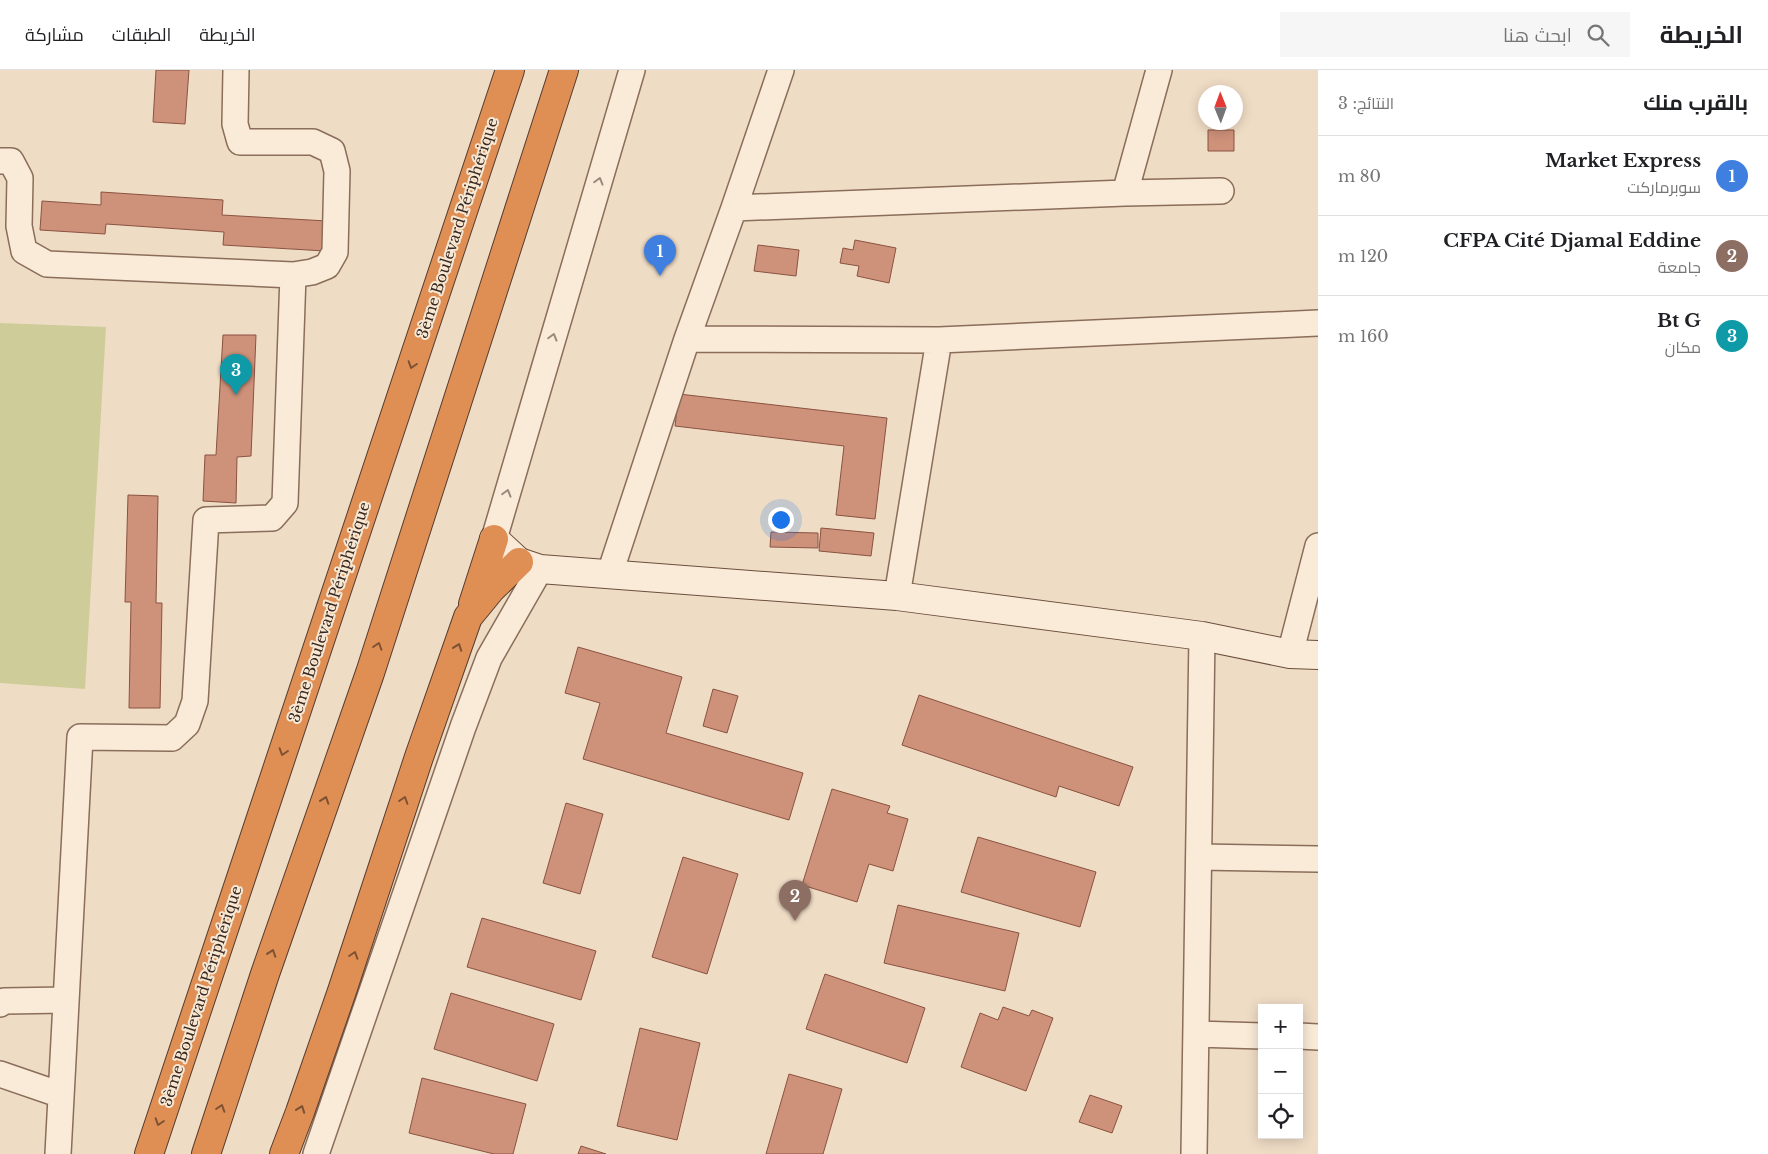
<!DOCTYPE html>
<html lang="ar">
<head>
<meta charset="utf-8">
<style>
	body { margin:0; font-family:"Libre Baskerville",Cairo,serif; background:#f6f6f6; color:#202124; direction:rtl }
	.controls { position:absolute; right:15px; bottom:15px; display:grid; overflow:hidden; border-radius:0px; box-shadow:0 2px 12px #0003 }
	.controls button { width:45px; height:45px; display:grid; place-items:center; padding:0; border:0; border-bottom:1px solid #e0e0e0; background:#fff; color:#202124; font:25px sans-serif }
	.compass { position:absolute; left:1198px; top:15px; width:45px; height:45px; border-radius:50%; background:#fff; box-shadow:0 2px 12px #0003; rotate:359deg }
	.you { position:absolute; left:780px; top:449px; width:18px; height:18px; margin:-12px; border:4px solid #fff; border-radius:50%; background:#1a73e8; box-shadow:0 0 0 8px #1a73e833 }
	.badge { display:grid; place-items:center; width:32px; height:32px; border-radius:50%; background:#9b293a; color:#fff; font-size:16px; font-weight:700 }
	.pin { position:absolute; translate:-50% -41px; filter:drop-shadow(0 1px 2px #0008) }
	.pin::after { content:''; position:absolute; top:26px; width:18px; height:15px; background:inherit; clip-path:polygon(0 0,100% 0,50% 100%) }
	.list { margin:0; padding:0; list-style:none }
	h2 { display:flex; justify-content:space-between; align-items:center; height:65px; margin:0; padding:0 20px; font-size:21px }
	h2 small { font-size:16px; font-weight:400; color:#757577 }
	.list li { display:grid; grid-template-columns:32px 1fr auto; gap:15px; align-items:center; box-sizing:border-box; height:80px; padding:0 20px; border-top:1px solid #e0e0e0 }
	.list b { display:block; font-size:19px; white-space:nowrap }
	.list p { margin:0; font-size:16px; white-space:nowrap; color:#757577 }
	.list em { font-size:16px; font-style:normal; color:#757577 }
	.icon { flex:none; width:28px; height:28px; fill:none; stroke:currentColor; stroke-width:2; stroke-linecap:round; stroke-linejoin:round }
	.map { position:relative; flex:none; width:1318px; height:1084px; overflow:hidden; direction:ltr }
	header { display:flex; align-items:center; gap:30px; box-sizing:border-box; height:70px; padding:0 25px; background:#fff; border-bottom:1px solid #e0e0e0 }
	header strong { font-size:24px }
	nav { display:flex; gap:28px; margin-inline-start:auto; font-size:18px }
	.search { width:350px; height:45px; background:#f6f6f6; display:flex; align-items:center; gap:12px; box-sizing:border-box; padding:0 18px; border-radius:0px; color:#757577; font-size:19px }
	main { display:flex }
	aside { flex:1; background:#fff }
	.map>svg:first-child { display:block }
</style>
</head>
<body>
<header>
<strong>الخريطة</strong>
<div class="search"><svg class="icon" aria-label="search" viewBox="0 0 24 24"><circle cx="10" cy="10" r="6"/><path d="M15 15l6 6"/></svg>ابحث هنا</div>
<nav><a>الخريطة</a><a>الطبقات</a><a>مشاركة</a></nav>
</header>
<main>
<aside>
<h2>بالقرب منك<small>النتائج: 3</small></h2>
<ul class="list">
<li><span class="badge" style="background:#3f7fe0">1</span><div><b>Market Express</b><p>سوبرماركت</p></div><em>80 m</em></li>
<li><span class="badge" style="background:#8d6e63">2</span><div><b>CFPA Cité Djamal Eddine</b><p>جامعة</p></div><em>120 m</em></li>
<li><span class="badge" style="background:#0f9aa8">3</span><div><b>Bt G</b><p>مكان</p></div><em>160 m</em></li>
</ul>
</aside>
<div class="map">
<svg width="1318" height="1084" viewBox="0 0 1318 1084">
	<rect width="100%" height="100%" fill="#efdcc5"/>
	<!-- green -->
	<path fill="#cecc98" d="M 0,253 L 106,257 L 85,619 L 0,613 Z"/>
	<!-- building -->
	<path fill="#ce917a" stroke="#8a5340" d="M 156,0 L 189,0 L 185,54 L 153,52 Z
		M 1208,60 L 1234,60 L 1234,81 L 1208,81 Z
		M 101,122 L 223,130 L 222,145 L 327,151 L 325,181 L 223,175 L 224,162 L 106,154 L 105,164 L 40,160 L 42,131 L 101,135 Z
		M 855,170 L 896,178 L 889,213 L 857,206 L 859,196 L 840,193 L 843,178 L 853,180 Z
		M 758,175 L 799,180 L 796,206 L 754,201 Z
		M 223,265 L 256,265 L 251,386 L 237,387 L 236,433 L 203,431 L 205,385 L 216,385 Z
		M 679,324 L 887,348 L 875,449 L 836,445 L 844,376 L 675,356 Z
		M 128,425 L 158,426 L 156,533 L 162,533 L 160,638 L 129,638 L 131,532 L 125,532 Z
		M 821,458 L 874,463 L 871,486 L 819,481 Z
		M 771,462 L 818,463 L 818,478 L 770,477 Z
		M 578,577 L 682,607 L 666,663 L 803,703 L 789,750 L 583,689 L 600,633 L 565,623 Z
		M 713,619 L 738,626 L 727,663 L 703,656 Z
		M 919,625 L 1133,697 L 1119,736 L 1059,716 L 1056,727 L 902,675 Z
		M 832,719 L 890,736 L 887,743 L 908,749 L 893,801 L 869,794 L 857,832 L 802,815 Z
		M 566,733 L 603,744 L 580,824 L 543,813 Z
		M 978,767 L 1096,802 L 1080,857 L 961,822 Z
		M 683,787 L 738,804 L 707,904 L 652,887 Z
		M 898,835 L 1019,863 L 1005,921 L 884,893 Z
		M 482,848 L 596,881 L 581,930 L 467,897 Z
		M 825,904 L 925,938 L 907,993 L 806,959 Z
		M 451,923 L 554,954 L 537,1011 L 434,979 Z
		M 1003,937 L 1029,946 L 1032,940 L 1053,948 L 1026,1021 L 961,997 L 980,943 L 998,950 Z
		M 640,958 L 700,973 L 677,1070 L 617,1056 Z
		M 789,1004 L 842,1019 L 823,1084 L 766,1084 Z
		M 422,1008 L 526,1034 L 513,1084 L 494,1084 L 409,1063 Z
		M 1090,1025 L 1122,1036 L 1112,1063 L 1079,1052 Z
		M 581,1076 L 606,1084 L 578,1084 Z"/>
	<g fill="none" stroke-linecap="round" stroke-linejoin="round">
		<defs>
			<path id="street" d="M 0,91 L 11,91 L 20,108 L 19,156 L 24,181 L 47,194 L 293,205 L 312,202 L 327,196 L 335,182 L 337,101 L 332,81 L 313,72 L 240,72 L 235,54 L 236,0
				M 1125,123 L 1159,0
				M 734,138 L 1125,123 L 1221,121
				M 687,269 L 939,270 L 1318,253
				M 494,469 L 632,0
				M 610,503 L 687,269 L 734,138 L 781,0
				M 897,526 L 939,270
				M 1290,584 L 1318,476
				M 1199,787 L 1318,789
				M 0,934 L 4,931 L 66,930
				M 1196,964 L 1262,966
				M 1299,966 L 1318,967
				M 0,1004 L 61,1025
				M 58,1084 L 80,667 L 172,668 L 187,654 L 195,631 L 206,450 L 272,448 L 285,433 L 293,205
				M 316,1084 L 463,657 L 489,588 L 540,499
				M 1194,1084 L 1202,566"/>
			<path id="secondary" d="M 494,469 L 519,492 L 540,499 L 897,526 L 1202,566 L 1290,584 L 1318,585"/>
			<path id="highway" d="M 473,534 L 494,469
				M 149,1084 L 510,0
				M 206,1084 L 265,904 L 370,603 L 564,0
				M 284,1084 L 300,1042 L 342,921 L 419,687 L 468,547 L 491,519 L 519,492"/>
		</defs>
		<!-- street casing -->
		<use href="#street" stroke="#8a6d5a" stroke-width="28"/>
		<!-- secondary casing -->
		<use href="#secondary" stroke="#6c4e3d" stroke-width="30"/>
		<!-- highway casing -->
		<use href="#highway" stroke="#583c2f" stroke-width="30"/>
		<!-- street -->
		<use href="#street" stroke="#f9ebd8" stroke-width="25"/>
		<!-- secondary -->
		<use href="#secondary" stroke="#f9ebd8" stroke-width="28"/>
		<!-- highway -->
		<use href="#highway" stroke="#df8f54" stroke-width="28"/>
	</g>
	<!-- one-way arrows -->
	<defs><path id="oneway-chevron" d="M-2-3.5L2.5 0L-2 3.5" fill="none" stroke-width="1.6" stroke-linecap="round" stroke-linejoin="round" transform="scale(1.25)"/></defs>
	<g stroke="#9a8a7c">
		<use href="#oneway-chevron" transform="translate(599 111) rotate(-74)"/>
		<use href="#oneway-chevron" transform="translate(553 267) rotate(-74)"/>
		<use href="#oneway-chevron" transform="translate(507 423) rotate(-74)"/>
	</g>
	<g stroke="#7c5134">
		<use href="#oneway-chevron" transform="translate(412 295) rotate(108)"/>
		<use href="#oneway-chevron" transform="translate(378 576) rotate(-72)"/>
		<use href="#oneway-chevron" transform="translate(458 577) rotate(-70)"/>
		<use href="#oneway-chevron" transform="translate(283 682) rotate(108)"/>
		<use href="#oneway-chevron" transform="translate(325 730) rotate(-71)"/>
		<use href="#oneway-chevron" transform="translate(404 730) rotate(-72)"/>
		<use href="#oneway-chevron" transform="translate(272 883) rotate(-71)"/>
		<use href="#oneway-chevron" transform="translate(354 885) rotate(-72)"/>
		<use href="#oneway-chevron" transform="translate(221 1038) rotate(-72)"/>
		<use href="#oneway-chevron" transform="translate(301 1039) rotate(-70)"/>
		<use href="#oneway-chevron" transform="translate(159 1052) rotate(108)"/>
	</g>
	<g text-anchor="middle" dominant-baseline="central" stroke-width="4" stroke-linejoin="round" paint-order="stroke">
		<!-- street labels -->
		<g font-size="15" fill="#3a281f" stroke="#f6e8d4">
			<text transform="translate(457 158) rotate(-72)">3ème Boulevard Périphérique</text>
			<text transform="translate(329 542) rotate(-72)">3ème Boulevard Périphérique</text>
			<text transform="translate(201 926) rotate(-72)">3ème Boulevard Périphérique</text>
		</g>
	</g>
</svg>
<div class="controls">
<button>+</button>
<button>−</button>
<button><svg class="icon" aria-label="locate" viewBox="0 0 24 24"><circle cx="12" cy="12" r="6"/><path d="M12 2v4M12 18v4M2 12h4M18 12h4"/></svg></button>
</div>
<svg class="compass" viewBox="-18 -18 36 36"><path d="M0-13l5 13h-10z" fill="#e53935"/><path d="M0 13l5-13h-10z" fill="#757577"/></svg>
<div class="you"></div>
<div class="pin badge" style="left:660px;top:206px;background:#3f7fe0">1</div>
<div class="pin badge" style="left:795px;top:851px;background:#8d6e63">2</div>
<div class="pin badge" style="left:236px;top:325px;background:#0f9aa8">3</div>
</div>
</main>
</body>
</html>
